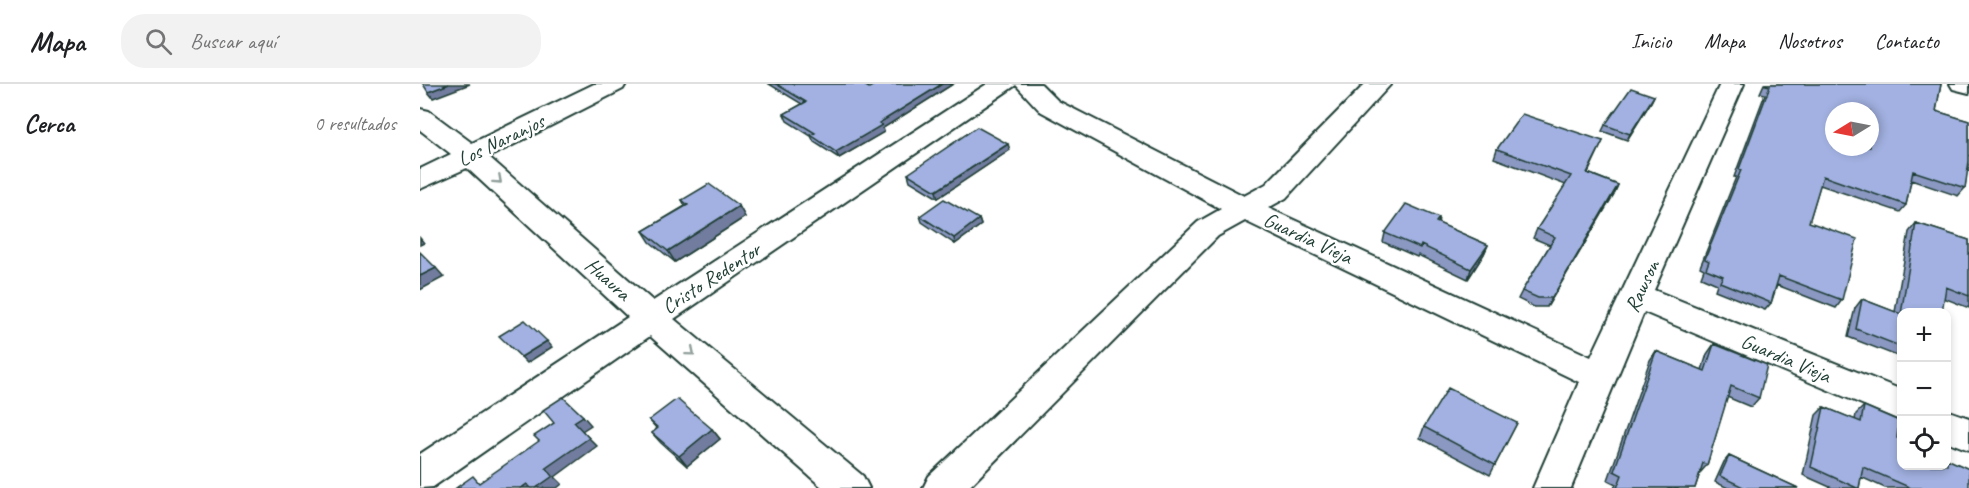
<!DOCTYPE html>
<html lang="es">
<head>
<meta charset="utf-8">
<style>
	body { margin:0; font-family:Caveat,sans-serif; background:#f2f2f2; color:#202124 }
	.controls { position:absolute; right:18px; bottom:18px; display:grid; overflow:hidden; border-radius:12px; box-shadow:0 3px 9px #0003 }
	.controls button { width:54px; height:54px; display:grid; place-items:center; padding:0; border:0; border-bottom:2px solid #e0e0e0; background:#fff; color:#202124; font:30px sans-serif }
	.compass { position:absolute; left:1405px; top:18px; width:54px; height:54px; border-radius:50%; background:#fff; box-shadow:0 3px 9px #0003; rotate:260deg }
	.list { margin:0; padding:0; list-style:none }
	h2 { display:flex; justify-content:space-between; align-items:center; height:78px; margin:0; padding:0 24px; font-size:26px }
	h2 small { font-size:20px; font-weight:400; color:#757577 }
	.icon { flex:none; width:33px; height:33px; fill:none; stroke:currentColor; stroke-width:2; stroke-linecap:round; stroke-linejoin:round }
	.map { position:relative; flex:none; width:1549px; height:404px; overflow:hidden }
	header { display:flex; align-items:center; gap:36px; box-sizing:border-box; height:84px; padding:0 30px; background:#fff; border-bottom:2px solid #e0e0e0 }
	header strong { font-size:28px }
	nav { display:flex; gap:33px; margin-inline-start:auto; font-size:21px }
	.search { width:420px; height:54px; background:#f2f2f2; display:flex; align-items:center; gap:15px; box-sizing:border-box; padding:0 21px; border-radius:24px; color:#757577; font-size:22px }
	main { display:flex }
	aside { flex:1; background:#fff }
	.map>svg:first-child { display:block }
</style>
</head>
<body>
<header>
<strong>Mapa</strong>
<div class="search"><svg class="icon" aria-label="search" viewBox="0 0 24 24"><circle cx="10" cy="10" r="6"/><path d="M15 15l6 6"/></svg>Buscar aquí</div>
<nav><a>Inicio</a><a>Mapa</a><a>Nosotros</a><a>Contacto</a></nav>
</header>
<main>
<aside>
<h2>Cerca<small>0 resultados</small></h2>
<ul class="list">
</ul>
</aside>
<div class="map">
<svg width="1549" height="404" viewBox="0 0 1549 404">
	<rect width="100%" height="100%" fill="#fff"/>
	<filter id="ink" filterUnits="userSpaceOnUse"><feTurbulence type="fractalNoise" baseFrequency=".0167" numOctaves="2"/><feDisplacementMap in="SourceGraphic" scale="12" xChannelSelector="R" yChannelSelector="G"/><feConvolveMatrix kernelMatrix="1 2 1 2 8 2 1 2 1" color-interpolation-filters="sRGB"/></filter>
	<g filter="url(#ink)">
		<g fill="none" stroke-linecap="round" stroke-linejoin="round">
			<defs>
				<path id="minor" d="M 174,0 L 206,0 L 203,5 L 69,73 L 233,217 L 567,0 L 621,0 L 638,17 L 824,112 L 846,100 L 945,0 L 971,0 L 866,114 L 848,124 L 1171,273 L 1300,0 L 1324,0 L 1234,206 L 1482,306 L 1482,337 L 1224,228 L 1151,404 L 1113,404 L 1159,298 L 825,137 L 798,152 L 548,404 L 503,404 L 509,392 L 778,138 L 801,125 L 620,27 L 596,1 L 254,235 L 443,392 L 449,404 L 403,404 L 230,252 L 13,403 L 0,404 L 0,370 L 208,233 L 47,84 L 0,105 L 0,85 L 31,70 L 0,46 L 0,25 L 9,27 L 52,59 Z
					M 1530,0 L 1549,0 L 1549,9 L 1533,5 Z
					M 1526,326 L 1549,334 L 1549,366 L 1526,357 Z"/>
			</defs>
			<!-- minor casing -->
			<use href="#minor" stroke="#1f3d34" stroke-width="4"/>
			<!-- minor -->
			<use href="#minor" fill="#fff" fill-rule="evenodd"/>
		</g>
		<!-- wall -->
		<path fill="#8b98c2" stroke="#1f3d34" stroke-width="1.5" d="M 349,0 L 442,0 L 449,4 L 456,0 L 533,0 L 463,44 L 464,48 L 419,74 L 394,58 L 391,52 L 367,37 L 364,30 L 382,20 Z
			M 1344,0 L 1521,0 L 1516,27 L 1549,37 L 1549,87 L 1547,86 L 1545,104 L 1538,112 L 1491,96 L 1486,121 L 1480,128 L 1400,101 L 1389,138 L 1422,216 L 1416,224 L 1357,201 L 1351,219 L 1345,226 L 1295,206 L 1297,200 L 1281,193 L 1284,185 L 1280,183 L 1316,93 L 1314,93 L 1345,10 L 1340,9 Z
			M 1234,12 L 1231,18 L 1207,56 L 1182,47 L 1185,41 Z
			M 1183,57 L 1168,89 L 1198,101 L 1194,110 L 1127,223 L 1114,223 L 1098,215 L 1102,207 L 1130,161 L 1113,154 L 1117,145 L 1146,101 L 1074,74 L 1077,65 Z
			M 590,66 L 518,114 L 490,97 L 488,90 Z
			M 262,116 L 319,122 L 325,133 L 255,178 L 230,158 L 223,147 L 265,122 Z
			M 500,132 L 559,135 L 561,141 L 535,160 L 502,138 Z
			M 1019,134 L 1018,139 L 1068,161 L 1064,170 L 1048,195 L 998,171 L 997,173 L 963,158 L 965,149 Z
			M 1496,139 L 1549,156 L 1549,224 L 1524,214 L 1482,228 L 1482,274 L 1428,253 L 1435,224 L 1442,215 L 1475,228 L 1489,148 Z
			M 1294,260 L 1339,314 L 1331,323 L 1307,313 L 1287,381 L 1280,389 L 1275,404 L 1194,404 L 1196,400 L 1188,396 L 1230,276 L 1236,267 L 1282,286 L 1287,270 Z
			M 1444,322 L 1477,354 L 1549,404 L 1465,404 L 1441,393 L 1439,404 L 1412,404 L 1383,391 L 1396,331 L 1404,323 L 1435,336 L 1436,330 Z
			M 229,336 L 292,345 L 300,355 L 267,382 L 241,359 L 232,349 L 237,345 Z
			M 1097,339 L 1070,391 L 1000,354 L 1004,343 Z
			M 1309,372 L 1378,404 L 1308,404 L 1295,398 L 1304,378 Z"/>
		<!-- shaded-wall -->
		<path fill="#717c9e" stroke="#1f3d34" stroke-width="1.5" d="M 29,0 L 50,0 L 13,14 L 8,8 Z
			M 522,0 L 533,0 L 463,44 L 464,48 L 419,74 L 416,68 L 459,39 Z
			M 1234,12 L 1231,18 L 1207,56 L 1210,50 Z
			M 588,60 L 590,66 L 518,114 L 516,107 Z
			M 1198,101 L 1194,110 L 1127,223 L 1132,214 Z
			M 319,122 L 325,133 L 255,178 L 248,167 Z
			M 559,135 L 561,141 L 535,160 L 534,154 Z
			M 0,154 L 4,159 L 0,161 Z
			M 1068,161 L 1064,170 L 1048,195 L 1051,185 Z
			M 16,184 L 24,193 L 0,206 L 0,192 Z
			M 127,257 L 132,263 L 107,279 L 101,273 Z
			M 163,332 L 171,341 L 162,347 L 177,362 L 135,393 L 142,400 L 137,404 L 116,404 L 126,384 L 154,338 Z
			M 292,345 L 300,355 L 267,382 L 259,372 Z
			M 107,400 L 112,404 L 101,404 Z"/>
		<!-- building -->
		<path fill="#a2b1e1" stroke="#1f3d34" stroke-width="1.5" fill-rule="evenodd" d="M 3,0 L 29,0 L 8,8 Z
			M 356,0 L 442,0 L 449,4 L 456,0 L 522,0 L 459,39 L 462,41 L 416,68 L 391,51 L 395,49 L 364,30 L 386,18 Z
			M 1345,0 L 1521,0 L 1516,27 L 1549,37 L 1549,77 L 1545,104 L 1493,87 L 1486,121 L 1403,92 L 1389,138 L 1437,155 L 1422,216 L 1359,192 L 1351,219 L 1300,198 L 1303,192 L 1286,185 L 1289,177 L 1285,175 L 1321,86 L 1319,85 L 1350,2 L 1345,1 ZM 1414,27 L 1450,27 L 1450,63 L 1414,63 Z
			M 1211,4 L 1234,12 L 1210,50 L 1185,41 Z
			M 1102,30 L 1183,57 L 1167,89 L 1198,101 L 1132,214 L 1118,214 L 1102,207 L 1135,153 L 1117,145 L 1151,92 L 1077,65 Z
			M 557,43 L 588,60 L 516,107 L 488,90 Z
			M 289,100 L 319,122 L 248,167 L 223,147 L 268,121 L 262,116 Z
			M 524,115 L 559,135 L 534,154 L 500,132 Z
			M 986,120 L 1019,134 L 1016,138 L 1068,161 L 1051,185 L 1001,161 L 1000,164 L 965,149 Z
			M 1496,139 L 1549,156 L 1549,212 L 1526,203 L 1522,228 L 1482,228 L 1482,263 L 1436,245 L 1442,215 L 1481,230 Z
			M 0,168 L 16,184 L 0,192 Z
			M 105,236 L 127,257 L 101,273 L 79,252 Z
			M 1294,260 L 1347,281 L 1339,314 L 1311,302 L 1287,381 L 1283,379 L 1275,404 L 1197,404 L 1202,391 L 1194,387 L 1236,267 L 1285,287 Z
			M 1028,304 L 1097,339 L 1075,381 L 1004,343 Z
			M 143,313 L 163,332 L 154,338 L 169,354 L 126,384 L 133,392 L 116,404 L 111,404 L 107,400 L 101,404 L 36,404 L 53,392 L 59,399 L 119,357 L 114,352 L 134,339 L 123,326 Z
			M 257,315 L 292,345 L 259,372 L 232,349 L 238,344 L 229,336 Z
			M 1444,322 L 1479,337 L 1477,354 L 1482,356 L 1482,381 L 1527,381 L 1527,375 L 1549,385 L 1549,404 L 1491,404 L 1443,383 L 1439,404 L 1437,404 L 1391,383 L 1404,323 L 1441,338 Z
			M 1309,372 L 1378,404 L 1325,404 L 1300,392 Z"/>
		<!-- one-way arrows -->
		<defs><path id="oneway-chevron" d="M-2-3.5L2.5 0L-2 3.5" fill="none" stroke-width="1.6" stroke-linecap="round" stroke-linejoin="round" transform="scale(1.5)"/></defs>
		<g stroke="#8f9e9a">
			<use href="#oneway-chevron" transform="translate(78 96) rotate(42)"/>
			<use href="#oneway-chevron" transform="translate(271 268) rotate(40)"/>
		</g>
	</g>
	<g text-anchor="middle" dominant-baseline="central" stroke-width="5" stroke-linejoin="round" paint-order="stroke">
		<!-- street labels -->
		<g font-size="21" fill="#1f3d34" stroke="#fff">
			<text transform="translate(81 56) rotate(-26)">Los Naranjos</text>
			<text transform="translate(888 154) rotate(25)">Guardia Vieja</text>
			<text transform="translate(291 194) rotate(-33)">Cristo Redentor</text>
			<text transform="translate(188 195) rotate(42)">Huaura</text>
			<text transform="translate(1222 202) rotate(-65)">Rawson</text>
			<text transform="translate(1366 274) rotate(23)">Guardia Vieja</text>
		</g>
	</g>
</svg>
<div class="controls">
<button>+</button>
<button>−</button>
<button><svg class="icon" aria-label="locate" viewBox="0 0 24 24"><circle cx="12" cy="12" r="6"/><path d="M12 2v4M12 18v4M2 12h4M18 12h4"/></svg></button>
</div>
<svg class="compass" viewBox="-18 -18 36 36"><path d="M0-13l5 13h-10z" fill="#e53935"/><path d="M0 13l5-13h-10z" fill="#757577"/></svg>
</div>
</main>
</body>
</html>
